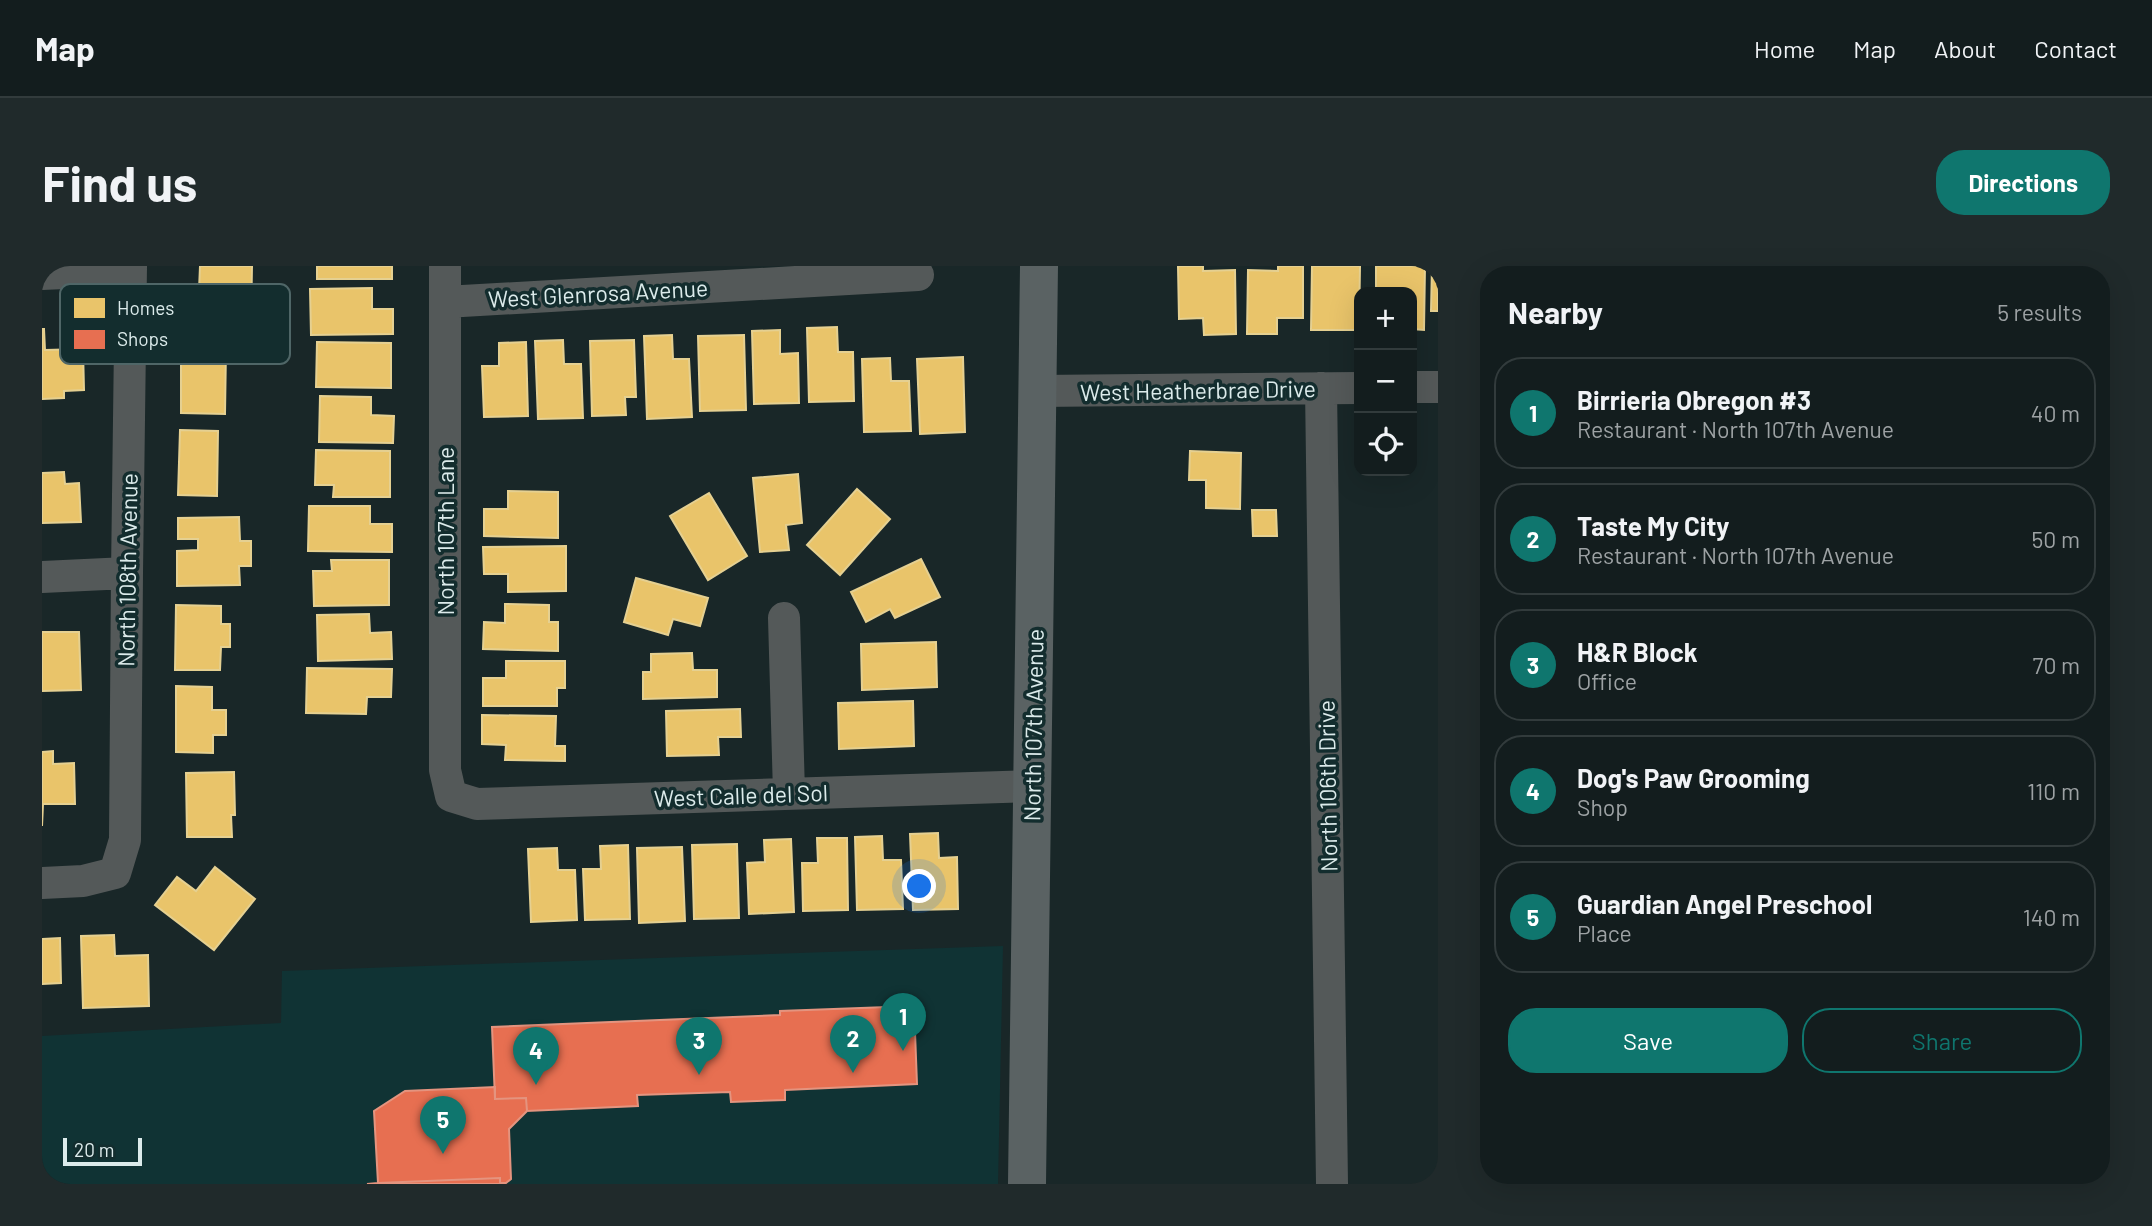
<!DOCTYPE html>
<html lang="en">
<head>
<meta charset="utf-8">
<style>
	body { margin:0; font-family:Barlow,sans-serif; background:#202a2b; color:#f1f3f6 }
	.controls { position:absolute; right:21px; top:21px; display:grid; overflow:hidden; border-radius:14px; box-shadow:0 7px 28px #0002 }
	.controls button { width:63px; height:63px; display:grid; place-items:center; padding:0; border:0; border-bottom:2px solid #323b3c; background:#131d1e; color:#f1f3f6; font:35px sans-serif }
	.scale { position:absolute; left:21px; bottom:18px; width:79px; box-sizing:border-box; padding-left:7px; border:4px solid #dcebeb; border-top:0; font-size:19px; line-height:24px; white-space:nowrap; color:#dcebeb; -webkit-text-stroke:5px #132d2e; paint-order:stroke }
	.you { position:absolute; left:878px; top:621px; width:24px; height:24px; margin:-18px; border:5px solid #fff; border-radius:50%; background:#1a73e8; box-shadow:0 0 0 10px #1a73e833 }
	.badge { display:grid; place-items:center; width:46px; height:46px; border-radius:50%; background:#0f766e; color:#fff; font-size:23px; font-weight:700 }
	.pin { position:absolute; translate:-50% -58px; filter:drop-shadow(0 2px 4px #0008) }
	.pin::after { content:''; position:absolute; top:37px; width:24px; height:21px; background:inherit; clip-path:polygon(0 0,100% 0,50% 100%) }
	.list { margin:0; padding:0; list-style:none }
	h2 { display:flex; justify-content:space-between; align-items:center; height:91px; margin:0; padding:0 28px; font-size:30px }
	h2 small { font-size:23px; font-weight:400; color:#9da2a4 }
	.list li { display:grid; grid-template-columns:46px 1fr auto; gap:21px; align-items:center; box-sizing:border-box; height:112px; margin:0 14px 14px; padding:0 14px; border:2px solid #323b3c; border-radius:28px }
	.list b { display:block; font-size:26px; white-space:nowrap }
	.list p { margin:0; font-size:23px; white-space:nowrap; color:#9da2a4 }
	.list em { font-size:23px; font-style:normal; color:#9da2a4 }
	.actions { display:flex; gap:14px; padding:21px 28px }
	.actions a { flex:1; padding:16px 0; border:2px solid #0f766e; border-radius:28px; text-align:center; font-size:24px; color:#0f766e }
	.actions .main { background:#0f766e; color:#fff }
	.icon { flex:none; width:38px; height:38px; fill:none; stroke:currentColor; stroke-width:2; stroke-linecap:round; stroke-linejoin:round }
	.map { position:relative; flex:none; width:1396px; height:918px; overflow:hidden; border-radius:28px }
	header { display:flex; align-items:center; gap:42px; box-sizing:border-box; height:98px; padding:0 35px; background:#131d1e; border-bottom:2px solid #323b3c }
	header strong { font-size:33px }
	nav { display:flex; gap:38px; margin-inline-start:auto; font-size:24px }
	.intro { display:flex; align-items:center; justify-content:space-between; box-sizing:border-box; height:168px; padding:0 42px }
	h1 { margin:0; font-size:49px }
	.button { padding:18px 32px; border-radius:28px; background:#0f766e; color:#fff; font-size:24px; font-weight:700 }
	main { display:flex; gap:42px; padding:0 42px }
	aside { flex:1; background:#131d1e; border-radius:28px; box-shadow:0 7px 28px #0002 }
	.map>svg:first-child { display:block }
</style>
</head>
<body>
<header>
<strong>Map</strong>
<nav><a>Home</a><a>Map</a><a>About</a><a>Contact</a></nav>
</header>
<div class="intro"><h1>Find us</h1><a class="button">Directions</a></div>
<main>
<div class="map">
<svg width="1396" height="918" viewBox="0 0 1396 918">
	<rect width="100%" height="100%" fill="#192728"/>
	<!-- built -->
	<path fill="#103334" d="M 961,680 L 956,918 L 0,918 L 0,770 L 239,757 L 240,705 Z"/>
	<!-- homes -->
	<path fill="#e9c46a" stroke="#e5d091" stroke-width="2" d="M 158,0 L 210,0 L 209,58 L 137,57 L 138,24 L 157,24 Z
		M 275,0 L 350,0 L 350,13 L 275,13 Z
		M 1136,0 L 1161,0 L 1161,5 L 1193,4 L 1194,68 L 1162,69 L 1161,52 L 1137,53 Z
		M 1236,0 L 1261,0 L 1261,52 L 1235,52 L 1235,68 L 1205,68 L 1206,4 L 1236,5 Z
		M 1270,0 L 1318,0 L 1317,64 L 1269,64 Z
		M 1334,0 L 1383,0 L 1382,64 L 1370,63 L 1370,26 L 1334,26 Z
		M 1390,0 L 1396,0 L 1396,45 L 1389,45 Z
		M 330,22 L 330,43 L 351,43 L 351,68 L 269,69 L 268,23 Z
		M 795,61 L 796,86 L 811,86 L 812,135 L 767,136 L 765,62 Z
		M 0,63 L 2,63 L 3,84 L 41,83 L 42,124 L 22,125 L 22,132 L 0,133 Z
		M 738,64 L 738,88 L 756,87 L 757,137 L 712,138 L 710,65 Z
		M 630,69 L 631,93 L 647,93 L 650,151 L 605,153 L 602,70 Z
		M 702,69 L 704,144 L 658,145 L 656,70 Z
		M 521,74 L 522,98 L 539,98 L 541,152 L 496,153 L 493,75 Z
		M 592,74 L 594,131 L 583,131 L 584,149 L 550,150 L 548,75 Z
		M 275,76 L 349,77 L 349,122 L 274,121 Z
		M 484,76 L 486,150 L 442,151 L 440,100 L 457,100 L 457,77 Z
		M 139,83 L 184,83 L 183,148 L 139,147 Z
		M 921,91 L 923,166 L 878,168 L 875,93 Z
		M 848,92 L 849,115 L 867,115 L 869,165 L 822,166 L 820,93 Z
		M 278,130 L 329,131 L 329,149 L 352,150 L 351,177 L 277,176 Z
		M 138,164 L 176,165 L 175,230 L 136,229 Z
		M 274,184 L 348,185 L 348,231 L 291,231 L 292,219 L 273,219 Z
		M 1148,185 L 1199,187 L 1198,243 L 1164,242 L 1164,214 L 1147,214 Z
		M 22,206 L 23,218 L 37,217 L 39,256 L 0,257 L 0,207 Z
		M 756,208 L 760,257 L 744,259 L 747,284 L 718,286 L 711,212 Z
		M 815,223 L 848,253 L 798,309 L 765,279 Z
		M 466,225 L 516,226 L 516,272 L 442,270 L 442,243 L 466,243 Z
		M 667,227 L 705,290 L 666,314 L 628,250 Z
		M 267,240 L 328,240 L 328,258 L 350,258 L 350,286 L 266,285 Z
		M 1210,244 L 1234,244 L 1235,270 L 1211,270 Z
		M 197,251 L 198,275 L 209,275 L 209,300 L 197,300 L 198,319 L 135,320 L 135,285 L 156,284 L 156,273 L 136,273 L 136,252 Z
		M 524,280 L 524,325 L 466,326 L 466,308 L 442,308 L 441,281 Z
		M 879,293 L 898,331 L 853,352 L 848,343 L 824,356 L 809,326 Z
		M 289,294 L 347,294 L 347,339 L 272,340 L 271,305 L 290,305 Z
		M 594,312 L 666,332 L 658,360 L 631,353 L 626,369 L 582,356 Z
		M 463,338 L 507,339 L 507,356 L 516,356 L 516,385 L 441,383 L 442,356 L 463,357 Z
		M 134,339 L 179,340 L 179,358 L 188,358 L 188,381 L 179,381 L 178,404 L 133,404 Z
		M 327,348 L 328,367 L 349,366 L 350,393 L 276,395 L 275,349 Z
		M 0,366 L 37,366 L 39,424 L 0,425 Z
		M 894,376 L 895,421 L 820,424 L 819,378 Z
		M 650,387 L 651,404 L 675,404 L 675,431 L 601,433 L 601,406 L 609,406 L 609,388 Z
		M 464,395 L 523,395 L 523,422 L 515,422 L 515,440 L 441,440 L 441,412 L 464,412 Z
		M 265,402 L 350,403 L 349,431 L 325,431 L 324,448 L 264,447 Z
		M 134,420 L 170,421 L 170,444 L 184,444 L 184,469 L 171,469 L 171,487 L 134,486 Z
		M 871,435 L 872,480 L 797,483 L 796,437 Z
		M 698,443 L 699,471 L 676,471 L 677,489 L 625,490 L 624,445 Z
		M 440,449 L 514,450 L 513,480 L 523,480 L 523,495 L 463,494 L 464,479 L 440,478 Z
		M 11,485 L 11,498 L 32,497 L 33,538 L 1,538 L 0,560 L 0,486 Z
		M 192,506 L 193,549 L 189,549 L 190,571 L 145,571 L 144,507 Z
		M 896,567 L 897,592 L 915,591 L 916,643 L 871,644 L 868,568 Z
		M 840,570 L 841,594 L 859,594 L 861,643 L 815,644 L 813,571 Z
		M 775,572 L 805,572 L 806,644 L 761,645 L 760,597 L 776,597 Z
		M 749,573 L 752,646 L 707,648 L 705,597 L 723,596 L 722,574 Z
		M 695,578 L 697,652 L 652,653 L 650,579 Z
		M 586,579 L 588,653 L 543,654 L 541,603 L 559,603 L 558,580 Z
		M 640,581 L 643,655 L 597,657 L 595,582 Z
		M 515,582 L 516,604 L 533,604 L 535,654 L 489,656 L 486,583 Z
		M 173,601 L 213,633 L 172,684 L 113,639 L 135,611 L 154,625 Z
		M 72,669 L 73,690 L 106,689 L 107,740 L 41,742 L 39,670 Z
		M 18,672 L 19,717 L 0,718 L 0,673 Z"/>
	<!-- shops -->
	<path fill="#e76f51" stroke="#e4947f" stroke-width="2" d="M 872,740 L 875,818 L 743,824 L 743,834 L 689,836 L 688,826 L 595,829 L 596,840 L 485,845 L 484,832 L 453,833 L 450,761 L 738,749 L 738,745 Z
		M 453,821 L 453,833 L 484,832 L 485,845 L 467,863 L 469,913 L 464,917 L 458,917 L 458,912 L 336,917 L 332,845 L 363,825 Z
		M 458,912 L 458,918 L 325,918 L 336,917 Z"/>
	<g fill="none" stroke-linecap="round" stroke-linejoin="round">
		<!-- minor -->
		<path stroke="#545959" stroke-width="32" d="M 403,0 L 403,504 L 409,530 L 435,538 L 990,520
			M 0,8 L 89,4
			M 403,36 L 876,9
			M 1370,121 L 1396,121
			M 1279,122 L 1290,918
			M 995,125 L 1317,122
			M 0,311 L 85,307
			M 742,352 L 747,527
			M 0,617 L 41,615 L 73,607 L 83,574 L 85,307 L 89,0"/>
		<!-- major -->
		<path stroke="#5a6263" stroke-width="38" d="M 985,918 L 997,0"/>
	</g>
	<g text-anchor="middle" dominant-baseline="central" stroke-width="7" stroke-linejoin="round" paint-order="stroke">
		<!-- street labels -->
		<g font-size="23" fill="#dcebeb" stroke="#132d2e">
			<text transform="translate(556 27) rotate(-3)">West Glenrosa Avenue</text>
			<text transform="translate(1156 124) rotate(-1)">West Heatherbrae Drive</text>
			<text transform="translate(403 265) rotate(-90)">North 107th Lane</text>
			<text transform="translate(85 304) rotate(-89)">North 108th Avenue</text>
			<text transform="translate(991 459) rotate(-89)">North 107th Avenue</text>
			<text transform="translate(1285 520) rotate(-91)">North 106th Drive</text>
			<text transform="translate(699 529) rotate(-2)">West Calle del Sol</text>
		</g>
	</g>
	<!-- legend -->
	<rect x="18" y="18" width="230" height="80" rx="10" fill="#132d2e" stroke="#4f6667" stroke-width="2"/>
	<rect x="32" y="32" width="31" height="20" fill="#e9c46a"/>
	<rect x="32" y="64" width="31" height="19" fill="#e76f51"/>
	<g font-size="19" fill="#dcebeb">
		<text x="75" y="49">Homes</text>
		<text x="75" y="80">Shops</text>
	</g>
</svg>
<div class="controls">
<button>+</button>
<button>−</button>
<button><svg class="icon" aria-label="locate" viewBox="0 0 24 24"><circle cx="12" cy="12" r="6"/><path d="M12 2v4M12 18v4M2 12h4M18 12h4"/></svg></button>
</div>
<div class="scale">20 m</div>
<div class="you"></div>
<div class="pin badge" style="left:861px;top:785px">1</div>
<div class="pin badge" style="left:811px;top:807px">2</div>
<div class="pin badge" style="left:657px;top:809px">3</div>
<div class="pin badge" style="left:494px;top:819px">4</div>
<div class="pin badge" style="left:401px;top:888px">5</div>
</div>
<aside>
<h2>Nearby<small>5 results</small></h2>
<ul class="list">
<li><span class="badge">1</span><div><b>Birrieria Obregon #3</b><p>Restaurant · North 107th Avenue</p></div><em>40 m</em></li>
<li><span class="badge">2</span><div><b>Taste My City</b><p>Restaurant · North 107th Avenue</p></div><em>50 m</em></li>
<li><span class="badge">3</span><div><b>H&amp;R Block</b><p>Office</p></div><em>70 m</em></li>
<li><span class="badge">4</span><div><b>Dog's Paw Grooming</b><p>Shop</p></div><em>110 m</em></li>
<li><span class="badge">5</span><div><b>Guardian Angel Preschool</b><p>Place</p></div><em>140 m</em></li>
</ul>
<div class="actions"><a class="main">Save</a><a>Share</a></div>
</aside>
</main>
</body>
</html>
